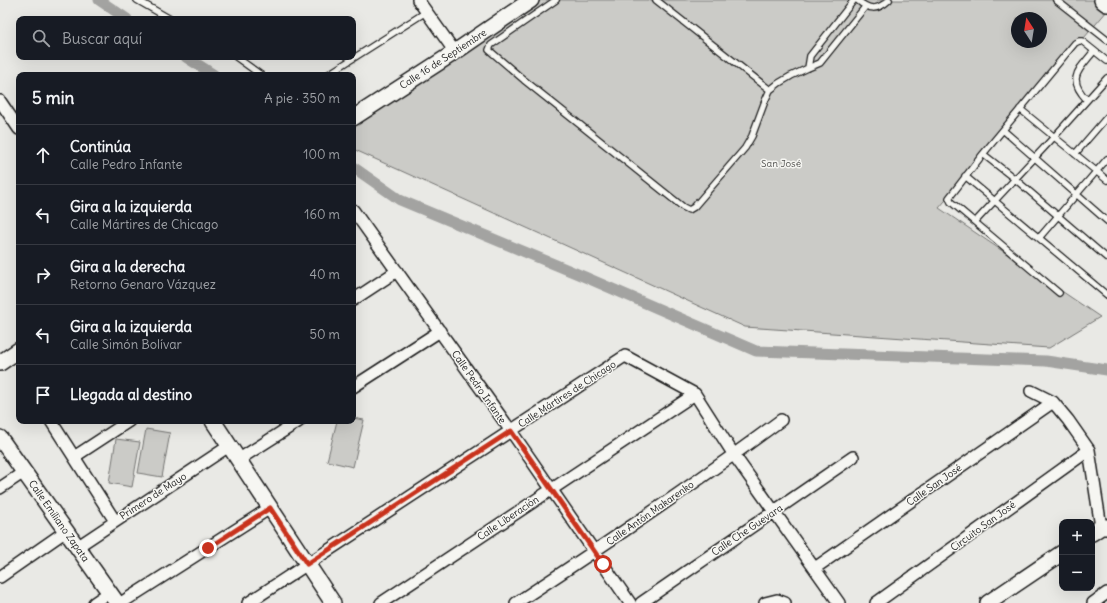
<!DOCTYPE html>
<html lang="es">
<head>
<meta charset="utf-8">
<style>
	body { margin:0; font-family:Delius,sans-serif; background:#20242c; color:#f1f3f6 }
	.controls { position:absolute; right:12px; bottom:12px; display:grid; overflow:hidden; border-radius:8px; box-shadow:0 4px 16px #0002 }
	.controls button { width:36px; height:36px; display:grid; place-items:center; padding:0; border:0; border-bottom:1px solid #363941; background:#171b24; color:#f1f3f6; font:20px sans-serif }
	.compass { position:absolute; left:1011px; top:12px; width:36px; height:36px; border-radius:50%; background:#171b24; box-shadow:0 4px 16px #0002; rotate:348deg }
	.stop { position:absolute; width:12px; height:12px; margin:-9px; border:3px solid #c8321e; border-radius:50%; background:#fff }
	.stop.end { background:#c8321e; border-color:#fff; box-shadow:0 1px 4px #0008 }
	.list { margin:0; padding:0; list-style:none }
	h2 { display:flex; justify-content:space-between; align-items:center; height:52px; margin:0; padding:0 16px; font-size:17px }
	h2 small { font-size:13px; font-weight:400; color:#9ea1a6 }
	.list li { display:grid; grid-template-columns:26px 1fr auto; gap:12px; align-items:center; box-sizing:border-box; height:60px; padding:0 16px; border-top:1px solid #363941 }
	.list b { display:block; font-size:15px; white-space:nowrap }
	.list p { margin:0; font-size:13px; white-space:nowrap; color:#9ea1a6 }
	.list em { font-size:13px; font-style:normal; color:#9ea1a6 }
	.icon { flex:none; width:22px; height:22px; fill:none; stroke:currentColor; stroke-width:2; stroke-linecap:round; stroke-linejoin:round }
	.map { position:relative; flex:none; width:1107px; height:603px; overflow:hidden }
	.search { position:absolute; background:#171b24; box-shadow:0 4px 16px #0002; left:16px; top:16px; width:340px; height:44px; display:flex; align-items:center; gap:10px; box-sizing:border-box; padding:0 14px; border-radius:8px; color:#9ea1a6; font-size:15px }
	.panel { position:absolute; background:#171b24; box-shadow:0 4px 16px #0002; left:16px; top:72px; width:340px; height:352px; border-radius:8px }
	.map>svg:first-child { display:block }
</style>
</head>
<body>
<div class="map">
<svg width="1107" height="603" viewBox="0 0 1107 603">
	<rect width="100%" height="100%" fill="#e9e9e5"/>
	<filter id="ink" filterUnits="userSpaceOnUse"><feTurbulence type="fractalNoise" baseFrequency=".025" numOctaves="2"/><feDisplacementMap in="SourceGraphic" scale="8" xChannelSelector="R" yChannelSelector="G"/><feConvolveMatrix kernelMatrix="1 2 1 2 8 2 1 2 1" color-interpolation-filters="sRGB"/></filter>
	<g filter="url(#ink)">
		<!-- green -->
		<path fill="#cbcbc7" stroke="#747472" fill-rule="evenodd" d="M 525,0 L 1103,0 L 1107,11 L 939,208 L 1100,317 L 1049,348 L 745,327 L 353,149 L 353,117 ZM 1017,18 L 1041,18 L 1041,42 L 1017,42 Z
			M 353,418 L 364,420 L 353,467 L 327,461 L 337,421 L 353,421 Z
			M 146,429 L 170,433 L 162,477 L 138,473 Z
			M 116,439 L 140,442 L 132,487 L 109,483 Z"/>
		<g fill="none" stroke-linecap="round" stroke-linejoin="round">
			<!-- canal -->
			<path stroke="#a3a3a1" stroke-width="11" d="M 99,0 L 127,19
				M 186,57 L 214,75
				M 353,167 L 400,200 L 585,277 L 756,351 L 1046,361 L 1107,370"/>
			<defs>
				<path id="lane" d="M 137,0 L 170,19
					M 556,0 L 491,45 L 489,50 L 524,80 L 683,207 L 689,210 L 694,207 L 745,148 L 752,136 L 765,101 L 770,90 L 779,83 L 791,76 L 808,68 L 820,63 L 865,7
					M 656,0 L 770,90
					M 857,0 C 869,10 877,11 889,0
					M 1056,0 L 1107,40
					M 236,57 L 261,75
					M 808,68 L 810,56 L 854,0
					M 327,75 L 426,12
					M 1087,100 C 1066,78 1079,70 1094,51
					M 1020,109 L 1107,180
					M 1003,130 L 1107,221
					M 983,154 L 1015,179 L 1107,258
					M 1075,154 L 1107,117
					M 965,176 L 1107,295
					M 975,222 L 1054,137 L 1107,78
					M 1039,238 L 1107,159
					M 1059,293 L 951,202 L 949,198 L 983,154 L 1075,43 L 1079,41 L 1082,41 L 1107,61"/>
				<path id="street" d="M 418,0 L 455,52
					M 0,101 L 19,129
					M 353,210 L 511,431 L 630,603
					M 353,300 L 397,271
					M 353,387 L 440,331
					M 1031,391 L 1053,402 L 1068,420 L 1089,450 L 1101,527
					M 51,421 L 115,521
					M 74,457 L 129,421
					M 238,460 L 299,421
					M 0,488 L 24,472
					M 77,547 L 229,446
					M 815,568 L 1053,402
					M 0,577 L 66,531
					M 94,603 L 110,592
					M 121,603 L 270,508
					M 248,603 L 625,356 L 695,394 L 734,455 L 839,603
					M 381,603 L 695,394
					M 516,603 C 606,544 695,484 781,420
					M 641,603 L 853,457
					M 765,603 L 777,600 L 785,603
					M 876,603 L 1089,450
					M 1093,603 L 1107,593"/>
				<path id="secondary" d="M 353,118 L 455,52 L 531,0
					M 0,363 L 19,350
					M 213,421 L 333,603
					M 0,438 L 117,603
					M 1092,533 L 1101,527 L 1107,527
					M 988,603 L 1062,553"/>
				<path id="primary" d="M 1103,0 L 1107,3"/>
			</defs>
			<!-- lane casing -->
			<use href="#lane" stroke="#1c1c1c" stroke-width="8"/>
			<!-- street casing -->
			<use href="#street" stroke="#1c1c1c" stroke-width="14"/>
			<!-- secondary casing -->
			<use href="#secondary" stroke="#1c1c1c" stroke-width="18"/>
			<!-- primary casing -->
			<use href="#primary" stroke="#1c1c1c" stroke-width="20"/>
			<!-- lane -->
			<use href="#lane" stroke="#f6f6f2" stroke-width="5.5"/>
			<!-- street -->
			<use href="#street" stroke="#f6f6f2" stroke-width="11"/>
			<!-- secondary -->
			<use href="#secondary" stroke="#f6f6f2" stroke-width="15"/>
			<!-- primary -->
			<use href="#primary" stroke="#f6f6f2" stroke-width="17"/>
		</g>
	</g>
	<g fill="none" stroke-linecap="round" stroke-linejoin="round" filter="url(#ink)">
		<!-- route -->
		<path stroke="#c8321e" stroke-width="5" d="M 208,548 L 270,508 L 307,564 L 511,431 L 603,564"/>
	</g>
	<g text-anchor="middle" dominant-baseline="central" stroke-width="3" stroke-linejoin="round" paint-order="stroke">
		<!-- street labels -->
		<g font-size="10" fill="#1c1c1c" stroke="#f6f6f2">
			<text transform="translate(443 59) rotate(-33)">Calle 16 de Septiembre</text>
			<text transform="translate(479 387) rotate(55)">Calle Pedro Infante</text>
			<text transform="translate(567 394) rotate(-33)">Calle Mártires de Chicago</text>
			<text transform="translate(934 485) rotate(-35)">Calle San José</text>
			<text transform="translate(153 496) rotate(-33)">Primero de Mayo</text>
			<text transform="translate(650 513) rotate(-35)">Calle Antón Makarenko</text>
			<text transform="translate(508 518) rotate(-34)">Calle Liberación</text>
			<text transform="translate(59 521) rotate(55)">Calle Emiliano Zapata</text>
			<text transform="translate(983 526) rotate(-36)">Circuito San José</text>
			<text transform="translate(747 530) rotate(-34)">Calle Che Guevara</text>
		</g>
		<!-- park labels -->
		<g font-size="10" fill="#51514f" stroke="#f6f6f2">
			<text x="781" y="163">San José</text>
		</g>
	</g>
</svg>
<div class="controls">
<button>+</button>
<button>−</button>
</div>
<svg class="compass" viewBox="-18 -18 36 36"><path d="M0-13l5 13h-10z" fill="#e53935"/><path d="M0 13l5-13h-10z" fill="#9ea1a6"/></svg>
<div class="stop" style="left:603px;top:564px"></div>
<div class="stop end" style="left:208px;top:548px"></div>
<div class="search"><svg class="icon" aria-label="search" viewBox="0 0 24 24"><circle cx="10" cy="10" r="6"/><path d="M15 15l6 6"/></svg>Buscar aquí</div>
<section class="panel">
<h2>5 min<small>A pie · 350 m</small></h2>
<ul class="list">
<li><svg class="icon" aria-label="ahead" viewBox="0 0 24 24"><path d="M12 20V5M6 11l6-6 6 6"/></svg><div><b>Continúa</b><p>Calle Pedro Infante</p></div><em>100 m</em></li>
<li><svg class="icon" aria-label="left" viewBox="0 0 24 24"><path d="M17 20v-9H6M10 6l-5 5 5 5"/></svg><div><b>Gira a la izquierda</b><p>Calle Mártires de Chicago</p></div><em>160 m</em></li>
<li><svg class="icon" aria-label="right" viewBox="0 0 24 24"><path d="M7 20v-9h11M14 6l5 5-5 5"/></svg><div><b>Gira a la derecha</b><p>Retorno Genaro Vázquez</p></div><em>40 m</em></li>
<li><svg class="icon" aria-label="left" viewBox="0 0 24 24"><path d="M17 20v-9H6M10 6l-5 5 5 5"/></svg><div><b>Gira a la izquierda</b><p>Calle Simón Bolívar</p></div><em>50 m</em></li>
<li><svg class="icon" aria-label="arrive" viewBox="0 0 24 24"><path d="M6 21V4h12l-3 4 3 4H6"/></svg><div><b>Llegada al destino</b></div></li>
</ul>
</section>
</div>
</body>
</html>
